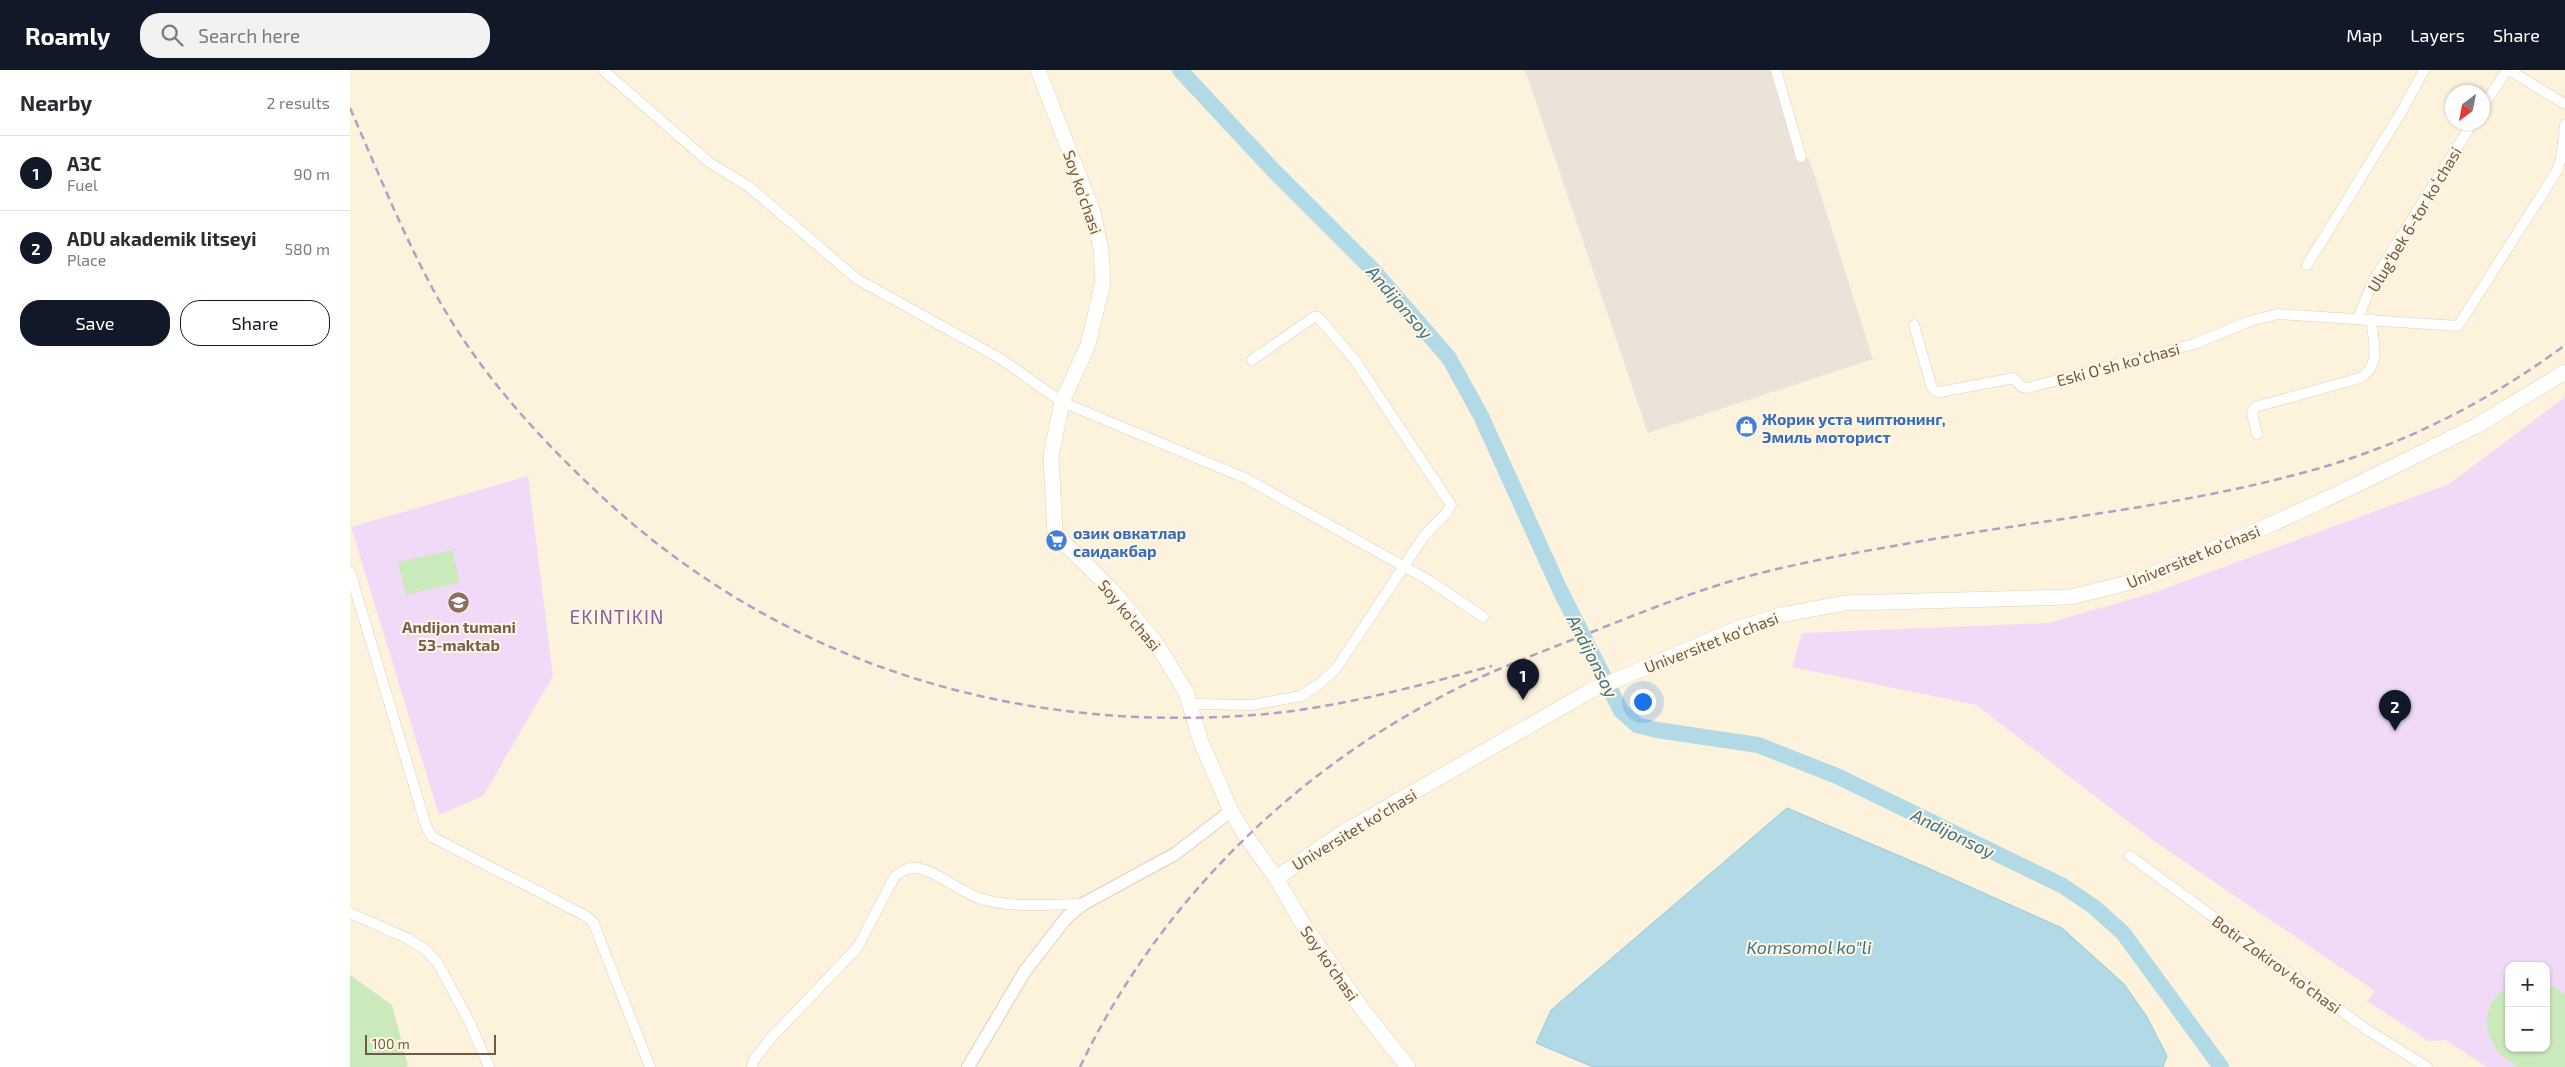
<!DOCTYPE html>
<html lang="en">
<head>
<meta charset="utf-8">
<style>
	body { margin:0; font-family:"Exo 2",sans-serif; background:#f2f2f3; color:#2b2b33 }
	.controls { position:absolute; right:15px; bottom:15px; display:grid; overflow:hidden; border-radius:10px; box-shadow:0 1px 4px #0004 }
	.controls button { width:45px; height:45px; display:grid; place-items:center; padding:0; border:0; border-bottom:1px solid #e1e1e2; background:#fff; color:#2b2b33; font:25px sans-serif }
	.compass { position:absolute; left:2095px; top:15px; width:45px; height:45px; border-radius:50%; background:#fff; box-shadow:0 1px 4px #0004; rotate:212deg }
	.scale { position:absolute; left:15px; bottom:12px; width:131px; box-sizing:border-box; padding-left:5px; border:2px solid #725945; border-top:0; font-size:14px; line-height:18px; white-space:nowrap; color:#725945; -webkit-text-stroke:4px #fff6e4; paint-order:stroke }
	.you { position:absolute; left:1292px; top:631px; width:18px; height:18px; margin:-12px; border:4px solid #fff; border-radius:50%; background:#1a73e8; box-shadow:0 0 0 8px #1a73e833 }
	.badge { display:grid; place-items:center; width:32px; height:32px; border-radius:50%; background:#111827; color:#fff; font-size:16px; font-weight:700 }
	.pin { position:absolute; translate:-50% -41px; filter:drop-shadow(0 1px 2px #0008) }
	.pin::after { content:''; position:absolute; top:26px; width:18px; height:15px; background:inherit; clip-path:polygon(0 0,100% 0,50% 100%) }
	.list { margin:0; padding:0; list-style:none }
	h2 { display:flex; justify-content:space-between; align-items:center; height:65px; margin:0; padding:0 20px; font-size:21px }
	h2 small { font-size:16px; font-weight:400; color:#7c7c81 }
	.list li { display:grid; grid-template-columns:32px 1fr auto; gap:15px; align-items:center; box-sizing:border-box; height:75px; padding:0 20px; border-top:1px solid #e1e1e2 }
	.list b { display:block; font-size:19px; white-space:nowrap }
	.list p { margin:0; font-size:16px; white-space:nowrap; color:#7c7c81 }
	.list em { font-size:16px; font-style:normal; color:#7c7c81 }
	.actions { display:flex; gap:10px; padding:15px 20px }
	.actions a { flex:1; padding:11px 0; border:1px solid #111827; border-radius:20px; text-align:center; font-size:18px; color:#111827 }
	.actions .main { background:#111827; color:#fff }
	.icon { flex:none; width:28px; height:28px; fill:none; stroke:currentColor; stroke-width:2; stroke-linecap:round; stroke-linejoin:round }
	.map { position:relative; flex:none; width:2215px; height:997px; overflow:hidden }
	header { display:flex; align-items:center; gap:30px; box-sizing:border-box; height:70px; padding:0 25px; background:#111827; color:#fff }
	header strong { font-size:24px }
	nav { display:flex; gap:28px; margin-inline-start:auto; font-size:18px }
	.search { width:350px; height:45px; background:#f2f2f3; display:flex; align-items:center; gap:12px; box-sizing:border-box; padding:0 18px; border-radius:20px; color:#7c7c81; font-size:19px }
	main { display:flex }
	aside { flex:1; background:#fff }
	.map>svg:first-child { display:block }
</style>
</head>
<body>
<header>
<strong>Roamly</strong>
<div class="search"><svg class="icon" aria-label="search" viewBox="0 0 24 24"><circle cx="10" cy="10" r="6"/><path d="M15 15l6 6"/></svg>Search here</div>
<nav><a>Map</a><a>Layers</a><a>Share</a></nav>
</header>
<main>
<aside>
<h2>Nearby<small>2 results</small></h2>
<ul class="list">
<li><span class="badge">1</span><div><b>АЗС</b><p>Fuel</p></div><em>90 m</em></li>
<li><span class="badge">2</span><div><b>ADU akademik litseyi</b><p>Place</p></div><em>580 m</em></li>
</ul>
<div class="actions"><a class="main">Save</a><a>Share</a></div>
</aside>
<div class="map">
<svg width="2215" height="997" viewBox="0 0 2215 997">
	<rect width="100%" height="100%" fill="#fdf3dd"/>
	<!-- industrial -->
	<path fill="#eae3da" d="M 1175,0 L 1425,0 L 1452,89 L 1459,88 L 1523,289 L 1298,363 Z"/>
	<!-- education -->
	<path fill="#f0daf8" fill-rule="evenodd" d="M 2215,327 L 2215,997 L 2137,997 L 2095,970 L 2078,971 L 2017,931 L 2025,921 L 1801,769 L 1626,635 L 1442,597 L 1452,563 L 1698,553 L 1803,523 L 2099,414 ZM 2159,896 L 2196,896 L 2196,978 L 2159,978 Z
		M 178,406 L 203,606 L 133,726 L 89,745 L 1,457 Z"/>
	<!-- green -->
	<path fill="#cbeabc" d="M 102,480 L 110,512 L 56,525 L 48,492 Z
		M 0,905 L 42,935 L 58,995 L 56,997 L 0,997 Z
		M 2196,912 L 2215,924 L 2215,997 C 2201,997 2183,997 2169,997 C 2165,996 2162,993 2159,991 C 2132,974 2128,932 2159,916 L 2159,978 L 2196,978 Z"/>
	<!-- water -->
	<path fill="#b2dae6" stroke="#98c9d8" d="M 1437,738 L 1578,798 L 1712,858 L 1774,914 L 1797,947 L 1817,986 L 1813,997 L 1243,997 L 1186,973 L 1201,940 Z"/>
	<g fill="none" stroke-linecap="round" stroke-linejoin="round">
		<!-- river -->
		<path stroke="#b2dae6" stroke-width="16" d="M 830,0 L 924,101 L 1022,199 L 1099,288 L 1131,346 L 1210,520 L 1271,641 L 1287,655 L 1307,660 L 1408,675 L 1487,706 L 1713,816 L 1744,837 L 1773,863 L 1871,997"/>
		<defs>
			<path id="minor" d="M 253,0 L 360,93 L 398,116 L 507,209 L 651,289 L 712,332 L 895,408 L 1080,511 L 1133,547
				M 1426,0 L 1451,87
				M 2159,0 L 2215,34
				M 2132,38 L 2157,0
				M 1957,195 L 2052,41 L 2074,0
				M 2008,248 L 2022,213 L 2123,52
				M 1564,255 L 1581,315 L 1585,321 L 1590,322 L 1664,308 L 1672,317 L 1678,318 L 1844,274 L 1900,251 L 1928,244 L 2108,256 L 2207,101 L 2211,88 L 2215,55
				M 1907,364 L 1902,343 L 1905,337 L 2010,308 C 2032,296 2023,269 2021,249
				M 0,502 L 76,756 L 82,767 L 236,846 L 243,852 L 300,997
				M 841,634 L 902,635 L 951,626 L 969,614 L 986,599 L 1074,466 L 1098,441 L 1101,435 L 1004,289 L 968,247 L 964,247 L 902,290
				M 1780,786 L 2016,959 L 2077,997
				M 0,843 L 59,869 L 77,881 L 89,895 L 120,953 L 139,997
				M 402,997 L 404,990 L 420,969 L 507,878 L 545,806 C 552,801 558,797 566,798 C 585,800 609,821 629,828 C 660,839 700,834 733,834"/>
			<path id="tertiary" d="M 618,997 L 675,901 L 717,847 L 733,834 L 825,784 L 881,741"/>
			<path id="secondary" d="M 688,0 L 743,142 L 751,179 L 753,212 L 738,275 L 712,332 L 701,386 L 705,464 L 762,520 L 806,573 L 836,622 L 851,672 L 881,741 L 896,766 L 926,808 L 951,851 L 1012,939 L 1058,997
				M 926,808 L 994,762 L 1240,621 L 1387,559 L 1431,545 L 1495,533 L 1720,527 L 1790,510 L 1922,454 L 2006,415 L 2126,356 L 2215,302"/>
		</defs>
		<!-- minor casing -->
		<use href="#minor" stroke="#e0cfb9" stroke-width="11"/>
		<!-- tertiary casing -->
		<use href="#tertiary" stroke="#e0cfb9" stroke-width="14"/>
		<!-- secondary casing -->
		<use href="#secondary" stroke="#e6d0b7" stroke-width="16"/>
		<!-- minor -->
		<use href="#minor" stroke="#fff" stroke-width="10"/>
		<!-- tertiary -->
		<use href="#tertiary" stroke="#fff" stroke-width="12"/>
		<!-- secondary -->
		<use href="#secondary" stroke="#fff" stroke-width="15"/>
		<!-- rail -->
		<path stroke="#b59dc5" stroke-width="2.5" stroke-dasharray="8 5" stroke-linecap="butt" d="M 0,38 C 29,104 55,170 90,232 C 131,304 189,368 249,424 C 434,597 675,668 926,643 C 998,635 1072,615 1142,596
			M 730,997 C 804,842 931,712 1083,631 C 1128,606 1176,588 1224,569 C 1283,546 1342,521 1403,505 C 1453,492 1504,483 1555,474 C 1693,449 1834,437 1970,398 C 2057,373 2143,329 2215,275"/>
	</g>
	<!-- icons -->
	<defs>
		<symbol id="shop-disc" viewBox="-11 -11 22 22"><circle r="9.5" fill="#3f7fe0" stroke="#fff6e4"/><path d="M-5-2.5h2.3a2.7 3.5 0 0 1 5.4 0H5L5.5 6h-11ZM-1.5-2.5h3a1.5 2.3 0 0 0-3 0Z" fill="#fff"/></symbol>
		<symbol id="supermarket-disc" viewBox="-11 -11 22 22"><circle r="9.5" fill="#3f7fe0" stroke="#fff6e4"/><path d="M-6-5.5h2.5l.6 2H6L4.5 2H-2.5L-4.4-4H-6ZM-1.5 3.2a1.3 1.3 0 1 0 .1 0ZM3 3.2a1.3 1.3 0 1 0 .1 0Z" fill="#fff"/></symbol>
		<symbol id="school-disc" viewBox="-11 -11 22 22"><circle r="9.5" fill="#8d6e63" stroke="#fff6e4"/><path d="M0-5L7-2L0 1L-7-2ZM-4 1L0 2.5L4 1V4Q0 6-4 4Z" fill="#fff"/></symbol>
	</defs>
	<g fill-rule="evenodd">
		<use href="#shop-disc" x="1384" y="344" width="25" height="25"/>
		<use href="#supermarket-disc" x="694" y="458" width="25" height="25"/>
		<use href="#school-disc" x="96" y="520" width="25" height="25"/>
	</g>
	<g text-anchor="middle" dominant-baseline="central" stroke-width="4" stroke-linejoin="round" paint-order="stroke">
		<!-- street labels -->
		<g font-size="16" fill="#725945" stroke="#fff6e4">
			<text transform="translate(733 122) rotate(71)">Soy ko'chasi</text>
			<text transform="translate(2064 149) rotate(-59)">Ulug‘bek 6-tor koʻchasi</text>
			<text transform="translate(1768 294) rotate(-15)">Eski Oʻsh koʻchasi</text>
			<text transform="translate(1843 486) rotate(-22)">Universitet kо‘chasi</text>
			<text transform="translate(780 545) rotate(50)">Soy ko'chasi</text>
			<text transform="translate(1361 572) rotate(-21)">Universitet kо‘chasi</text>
			<text transform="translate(1004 759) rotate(-31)">Universitet kо‘chasi</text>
			<text transform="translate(980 893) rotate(55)">Soy ko'chasi</text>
			<text transform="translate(1927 894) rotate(36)">Botir Zokirov koʻchasi</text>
		</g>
		<!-- shop labels -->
		<g font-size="16" font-weight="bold" fill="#366cbe" stroke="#fff6e4" text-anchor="start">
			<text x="1412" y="348">Жорик уста чиптюнинг,<tspan x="1412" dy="18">Эмиль моторист</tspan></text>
			<text x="723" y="462">озик овкатлар<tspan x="723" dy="18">саидакбар</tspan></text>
		</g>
		<!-- education labels -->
		<g font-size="16" font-weight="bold" fill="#785e54" stroke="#fff6e4">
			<text x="109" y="556">Andijon tumani<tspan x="109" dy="18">53-maktab</tspan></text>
		</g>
		<!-- water labels -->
		<g font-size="18" font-style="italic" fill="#3f7587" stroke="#fff6e4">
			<text transform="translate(1050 232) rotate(49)">Andijonsoy</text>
			<text transform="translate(1243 586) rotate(63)">Andijonsoy</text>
			<text transform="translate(1603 763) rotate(26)">Andijonsoy</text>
			<text x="1459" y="877">Komsomol ko"li</text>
		</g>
		<!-- quarter labels -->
		<g font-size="19" letter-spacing="1" fill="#886196" stroke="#fff6e4">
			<text x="267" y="546">EKINTIKIN</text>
		</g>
	</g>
</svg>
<div class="controls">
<button>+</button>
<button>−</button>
</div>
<svg class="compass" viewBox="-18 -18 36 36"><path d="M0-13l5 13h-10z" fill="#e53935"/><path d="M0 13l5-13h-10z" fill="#7c7c81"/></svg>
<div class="scale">100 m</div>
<div class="you"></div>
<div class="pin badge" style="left:1173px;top:630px">1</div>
<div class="pin badge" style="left:2045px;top:661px">2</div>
</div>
</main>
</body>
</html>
